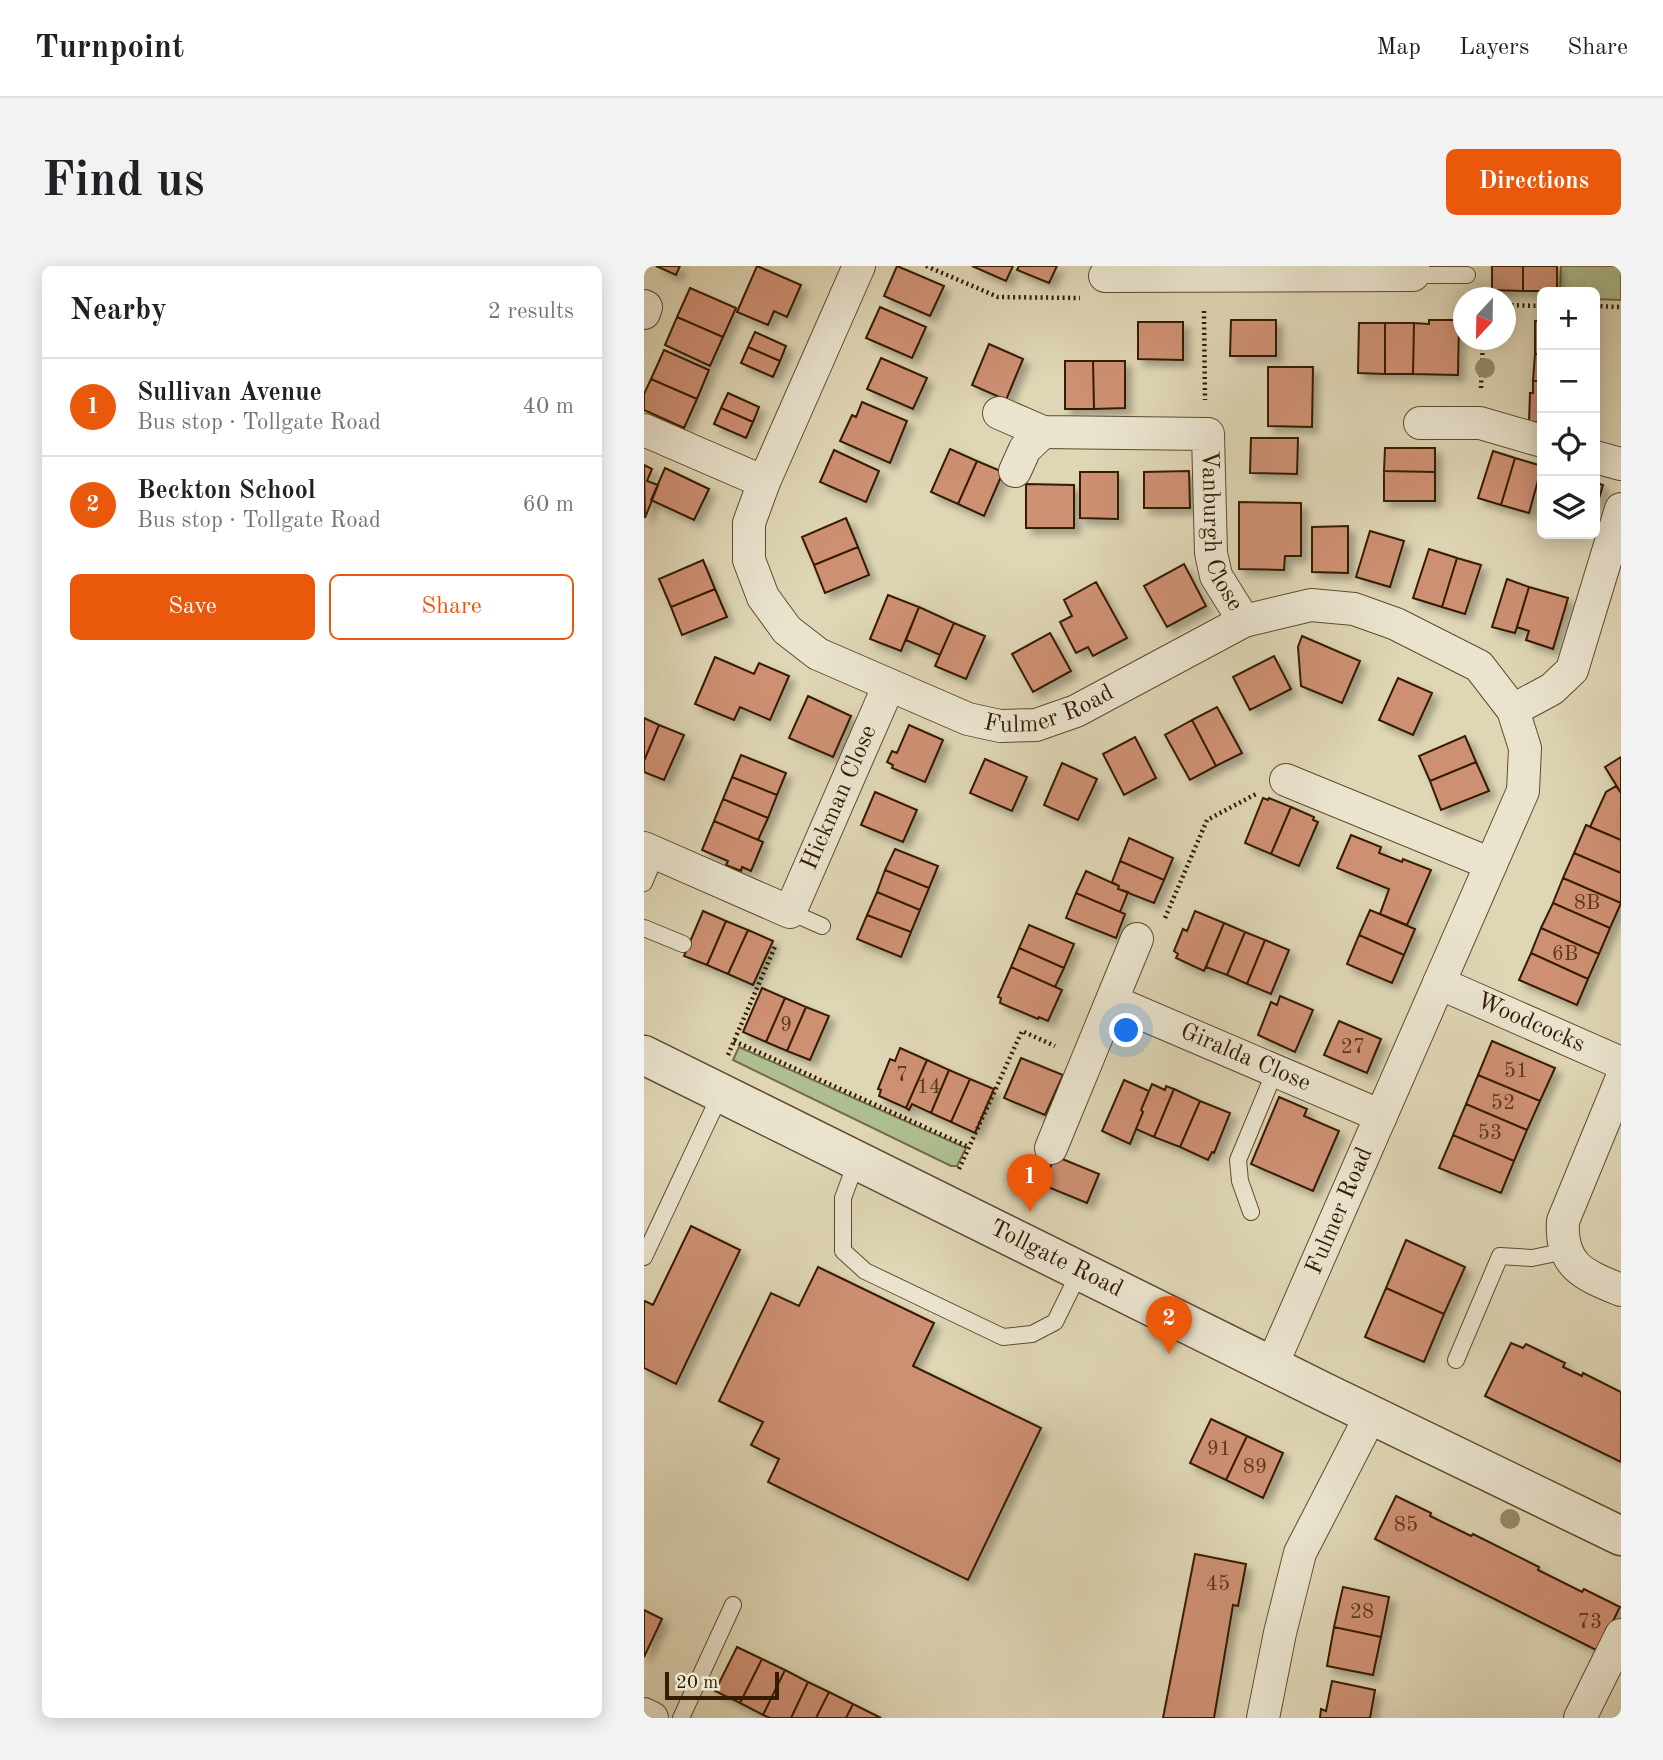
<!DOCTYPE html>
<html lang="en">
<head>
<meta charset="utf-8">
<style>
	body { margin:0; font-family:"Old Standard TT",serif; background:#f2f2f2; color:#202124 }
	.controls { position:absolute; right:21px; top:21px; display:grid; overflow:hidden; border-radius:10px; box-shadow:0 4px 18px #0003 }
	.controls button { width:63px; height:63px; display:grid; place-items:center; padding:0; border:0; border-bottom:2px solid #e0e0e0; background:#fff; color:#202124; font:35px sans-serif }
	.compass { position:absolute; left:809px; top:21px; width:63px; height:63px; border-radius:50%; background:#fff; box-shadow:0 4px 18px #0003; rotate:202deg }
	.scale { position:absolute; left:21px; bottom:18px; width:114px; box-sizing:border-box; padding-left:7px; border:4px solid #351b00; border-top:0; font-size:19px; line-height:24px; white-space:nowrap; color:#351b00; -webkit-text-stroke:5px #eae4cf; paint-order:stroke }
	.you { position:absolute; left:483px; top:765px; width:24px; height:24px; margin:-18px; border:5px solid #fff; border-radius:50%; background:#1a73e8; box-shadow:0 0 0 10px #1a73e833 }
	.badge { display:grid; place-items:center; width:46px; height:46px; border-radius:50%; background:#ea580c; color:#fff; font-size:23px; font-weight:700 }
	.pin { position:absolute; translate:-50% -58px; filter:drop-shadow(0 2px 4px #0008) }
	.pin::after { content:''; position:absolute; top:37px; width:24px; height:21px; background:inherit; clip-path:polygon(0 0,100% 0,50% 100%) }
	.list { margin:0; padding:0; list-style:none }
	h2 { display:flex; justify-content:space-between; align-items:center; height:91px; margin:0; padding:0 28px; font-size:30px }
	h2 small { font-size:23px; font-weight:400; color:#757577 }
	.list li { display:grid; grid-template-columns:46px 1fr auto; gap:21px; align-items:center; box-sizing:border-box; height:98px; padding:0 28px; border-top:2px solid #e0e0e0 }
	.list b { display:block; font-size:26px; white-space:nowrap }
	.list p { margin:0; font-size:23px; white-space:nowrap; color:#757577 }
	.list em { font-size:23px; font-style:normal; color:#757577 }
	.actions { display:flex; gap:14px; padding:21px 28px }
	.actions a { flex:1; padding:16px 0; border:2px solid #ea580c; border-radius:10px; text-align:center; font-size:24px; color:#ea580c }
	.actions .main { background:#ea580c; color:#fff }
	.icon { flex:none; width:38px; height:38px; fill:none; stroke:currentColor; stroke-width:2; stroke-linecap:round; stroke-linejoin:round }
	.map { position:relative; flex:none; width:977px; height:1452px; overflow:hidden; border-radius:10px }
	header { display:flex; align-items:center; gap:42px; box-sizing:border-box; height:98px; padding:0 35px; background:#fff; border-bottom:2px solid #e0e0e0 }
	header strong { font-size:33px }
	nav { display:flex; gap:38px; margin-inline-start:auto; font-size:24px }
	.intro { display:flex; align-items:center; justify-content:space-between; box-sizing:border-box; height:168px; padding:0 42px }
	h1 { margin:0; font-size:49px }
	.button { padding:18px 32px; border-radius:10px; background:#ea580c; color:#fff; font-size:24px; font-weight:700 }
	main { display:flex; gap:42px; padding:0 42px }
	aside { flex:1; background:#fff; border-radius:10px; box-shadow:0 4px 18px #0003 }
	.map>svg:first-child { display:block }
</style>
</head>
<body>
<header>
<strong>Turnpoint</strong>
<nav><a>Map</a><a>Layers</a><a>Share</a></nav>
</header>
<div class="intro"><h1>Find us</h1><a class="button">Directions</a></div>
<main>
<aside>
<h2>Nearby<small>2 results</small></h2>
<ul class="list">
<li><span class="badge">1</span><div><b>Sullivan Avenue</b><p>Bus stop · Tollgate Road</p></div><em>40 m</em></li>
<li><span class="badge">2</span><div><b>Beckton School</b><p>Bus stop · Tollgate Road</p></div><em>60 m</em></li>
</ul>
<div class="actions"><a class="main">Save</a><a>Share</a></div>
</aside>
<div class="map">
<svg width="977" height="1452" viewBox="0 0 977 1452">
	<defs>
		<filter id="shadow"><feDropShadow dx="6" dy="6" stdDeviation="3.5" flood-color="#0004"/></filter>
	</defs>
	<rect width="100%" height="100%" fill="#dfd6b5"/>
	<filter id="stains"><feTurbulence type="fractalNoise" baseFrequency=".00286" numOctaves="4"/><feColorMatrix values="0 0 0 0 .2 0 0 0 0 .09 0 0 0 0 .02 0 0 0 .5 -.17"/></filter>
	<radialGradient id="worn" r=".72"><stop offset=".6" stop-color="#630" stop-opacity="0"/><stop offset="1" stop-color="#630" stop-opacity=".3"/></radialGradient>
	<!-- green -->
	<path fill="#afbe90" stroke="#726c48" stroke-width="2" d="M 917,0 L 977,0 L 977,34 L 951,33 L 951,26 L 916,26 Z
		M 95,781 L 322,882 L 313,900 L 307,900 L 89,794 Z"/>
	<!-- building -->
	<path fill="#ce9073" stroke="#351b00" stroke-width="2" filter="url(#shadow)" d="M 12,0 L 36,0 L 32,9 Z
		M 113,0 L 157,19 L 143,51 L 130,45 L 124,59 L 93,46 Z
		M 253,0 L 300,20 L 286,50 L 240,30 Z
		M 328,0 L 369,0 L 362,15 Z
		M 375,0 L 413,0 L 405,17 L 373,4 Z
		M 848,0 L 879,0 L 879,25 L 848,24 Z
		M 879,0 L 913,0 L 913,25 L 879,25 Z
		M 46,22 L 92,42 L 79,71 L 33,51 Z
		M 236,41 L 282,61 L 268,92 L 222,72 Z
		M 33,51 L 79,71 L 66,100 L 21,79 Z
		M 587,54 L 632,54 L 632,90 L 586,90 Z
		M 785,54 L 815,54 L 814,109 L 769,108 L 770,57 L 785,58 Z
		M 891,55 L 898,55 L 898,88 L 891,88 Z
		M 494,56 L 539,56 L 539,94 L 494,93 Z
		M 715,57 L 741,57 L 741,108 L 714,107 Z
		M 741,57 L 770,57 L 769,108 L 741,108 Z
		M 111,66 L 142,80 L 136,95 L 104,81 Z
		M 345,78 L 379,93 L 362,134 L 328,119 Z
		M 104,81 L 136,95 L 129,111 L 97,97 Z
		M 20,84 L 65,104 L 53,133 L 7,113 Z
		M 891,88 L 898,88 L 898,115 L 889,115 Z
		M 237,92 L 283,112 L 269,143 L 223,123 Z
		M 421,95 L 449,95 L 450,143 L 421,143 Z
		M 449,95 L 481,95 L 481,142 L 450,143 Z
		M 624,101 L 669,101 L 668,161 L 624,160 Z
		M 7,113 L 53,133 L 40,162 L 0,144 L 0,128 Z
		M 889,115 L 898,115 L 898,157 L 885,156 L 886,127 L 889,127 Z
		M 84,127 L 115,141 L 109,156 L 77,142 Z
		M 218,136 L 263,155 L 246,197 L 196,175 L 208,149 L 212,151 Z
		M 77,142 L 109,156 L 102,172 L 70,158 Z
		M 607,172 L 654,172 L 653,208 L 606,207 Z
		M 741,182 L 791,182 L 791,206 L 740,205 Z
		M 306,183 L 333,195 L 314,238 L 287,226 Z
		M 190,184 L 235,205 L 222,236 L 176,216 Z
		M 849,185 L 871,192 L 857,239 L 834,232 Z
		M 871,192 L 898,200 L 885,247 L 857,239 Z
		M 333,195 L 359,206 L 340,250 L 314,238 Z
		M 0,199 L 8,203 L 3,215 L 14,219 L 1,252 Z
		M 21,202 L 65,223 L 50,254 L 7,234 Z
		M 545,205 L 546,242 L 500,242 L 500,206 Z
		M 740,205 L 791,206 L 791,235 L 740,235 Z
		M 436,206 L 474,206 L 474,253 L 436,252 Z
		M 951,216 L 959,219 L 951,246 Z
		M 382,218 L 430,219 L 430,262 L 382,262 Z
		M 595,236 L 657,237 L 657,290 L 641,290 L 640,304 L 595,303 Z
		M 202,252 L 214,281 L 170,299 L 158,271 Z
		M 704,260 L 704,307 L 668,306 L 668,261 Z
		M 726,265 L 760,275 L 746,321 L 712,311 Z
		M 214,281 L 225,309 L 181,327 L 170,299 Z
		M 785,283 L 813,292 L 798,341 L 769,332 Z
		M 813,292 L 837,299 L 821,348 L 798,341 Z
		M 59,294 L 71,323 L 27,341 L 15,313 Z
		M 540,298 L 562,340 L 523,361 L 500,320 Z
		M 863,313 L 885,321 L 871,367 L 848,361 Z
		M 452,316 L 483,372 L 449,390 L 444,381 L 432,387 L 416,356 L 428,350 L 420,334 Z
		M 885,321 L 924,332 L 909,383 L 882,374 L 885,365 L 873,361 Z
		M 71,323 L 83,351 L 38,369 L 27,341 Z
		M 244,329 L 275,341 L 257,385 L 226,373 Z
		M 275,341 L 310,357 L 296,389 L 262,374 Z
		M 310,357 L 341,370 L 322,413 L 291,400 Z
		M 406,367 L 427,405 L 389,426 L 368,388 Z
		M 658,370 L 716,395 L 698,437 L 657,420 L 654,381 Z
		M 630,390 L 647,423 L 606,444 L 589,411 Z
		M 71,391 L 110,408 L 115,397 L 145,410 L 126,454 L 96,441 L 90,454 L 51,438 Z
		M 754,412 L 788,427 L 769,469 L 735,454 Z
		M 164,430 L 207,450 L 189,491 L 145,472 Z
		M 573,441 L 598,487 L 572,500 L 548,454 Z
		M 0,452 L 15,459 L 0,495 Z
		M 548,454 L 572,500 L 546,514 L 521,469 Z
		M 15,459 L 40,469 L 20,514 L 0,506 L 0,495 Z
		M 265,459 L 299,474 L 281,516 L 248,502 L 249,499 L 243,496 L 248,485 L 253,487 Z
		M 821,470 L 832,496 L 786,515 L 775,490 Z
		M 491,471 L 512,512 L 480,529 L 459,488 Z
		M 97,489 L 142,507 L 133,529 L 88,511 Z
		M 977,491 L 977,527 L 961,501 Z
		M 341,493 L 383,511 L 368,545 L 326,527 Z
		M 832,496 L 845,525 L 797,544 L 786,515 Z
		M 418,497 L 453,513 L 434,554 L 400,539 Z
		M 88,511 L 133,529 L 124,552 L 79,533 Z
		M 972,520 L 977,527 L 977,574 L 946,561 L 962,526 Z
		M 231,526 L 273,544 L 259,576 L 217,559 Z
		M 619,532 L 624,534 L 625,532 L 647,541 L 627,588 L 601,577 Z
		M 79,533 L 124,552 L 114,574 L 70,555 Z
		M 647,541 L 670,551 L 669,554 L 674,556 L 655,600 L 627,588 Z
		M 70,555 L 119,576 L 107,605 L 98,601 L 97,605 L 82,599 L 84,595 L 58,584 Z
		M 942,559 L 977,574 L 977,607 L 930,587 Z
		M 707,569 L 737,581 L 735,587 L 758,596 L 759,593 L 787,604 L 763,659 L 736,648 L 745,623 L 693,602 Z
		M 485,572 L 529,592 L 520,614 L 476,595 Z
		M 251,583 L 294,600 L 285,622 L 241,604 Z
		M 930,587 L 977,607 L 977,637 L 919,612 Z
		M 476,595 L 520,614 L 510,637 L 474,623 L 475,620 L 468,616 Z
		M 241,604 L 285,622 L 276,644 L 233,626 Z
		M 442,605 L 475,620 L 474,623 L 484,626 L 476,646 L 432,627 Z
		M 919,612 L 977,637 L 966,662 L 909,637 Z
		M 233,626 L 276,644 L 267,666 L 223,649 Z
		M 432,627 L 481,648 L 472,672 L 422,652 Z
		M 909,637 L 966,662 L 955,688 L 897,662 Z
		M 726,644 L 771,663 L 760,689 L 715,669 Z
		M 59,645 L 82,655 L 63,699 L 40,690 Z
		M 551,645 L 580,657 L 560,705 L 532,692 L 534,688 L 530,685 L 539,663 L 543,665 Z
		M 223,649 L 267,666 L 257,691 L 213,673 Z
		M 82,655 L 104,664 L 84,708 L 63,699 Z
		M 580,657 L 601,666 L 583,709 L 562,701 Z
		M 385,659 L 430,678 L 420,702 L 375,682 Z
		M 897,662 L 955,688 L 944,713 L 887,687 Z
		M 104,664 L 129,675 L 109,719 L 84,708 Z
		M 601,666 L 621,674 L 603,718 L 583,709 Z
		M 715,669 L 760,689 L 748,717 L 703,698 Z
		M 621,674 L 645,684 L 627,728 L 603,718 Z
		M 375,682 L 420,702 L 411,721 L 367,701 Z
		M 887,687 L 944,713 L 933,739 L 875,714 Z
		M 367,701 L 418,724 L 404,755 L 395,751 L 394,753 L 356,737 L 357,732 L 354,731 Z
		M 118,722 L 141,732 L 122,776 L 99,766 Z
		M 636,730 L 669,744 L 651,786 L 614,769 L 627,736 L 633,739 Z
		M 141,732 L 162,741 L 143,785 L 122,776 Z
		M 162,741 L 185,750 L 166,794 L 143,785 Z
		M 695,755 L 737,773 L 723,807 L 680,789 Z
		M 848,775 L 911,802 L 896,835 L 834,809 Z
		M 256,782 L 283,794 L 262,842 L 235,830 L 237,824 L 234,823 L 246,793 L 251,795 Z
		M 377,792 L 419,809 L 401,849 L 360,832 Z
		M 283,794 L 305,804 L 287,847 L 268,838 L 265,844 L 262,842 Z
		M 305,804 L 326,813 L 307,856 L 287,847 Z
		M 834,809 L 896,835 L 883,864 L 822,838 Z
		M 326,813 L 350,823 L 331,867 L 307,856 Z
		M 480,814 L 505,825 L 497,844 L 499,846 L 486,878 L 458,865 Z
		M 508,818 L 521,824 L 522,820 L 530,823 L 510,871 L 492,863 L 499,846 L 497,844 Z
		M 530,823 L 556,835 L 536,881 L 510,871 Z
		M 635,831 L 663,843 L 660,850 L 695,865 L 669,925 L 607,898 Z
		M 556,835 L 586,847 L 570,887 L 568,886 L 564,894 L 536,881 Z
		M 822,838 L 883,864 L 870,895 L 809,869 Z
		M 809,869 L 870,895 L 857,927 L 795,902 Z
		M 411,890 L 455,908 L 443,937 L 399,919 Z
		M 47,960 L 96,984 L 32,1118 L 0,1102 L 0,1037 L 1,1035 L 9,1039 Z
		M 762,974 L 821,1001 L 800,1048 L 742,1022 Z
		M 174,1001 L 290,1057 L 269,1100 L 397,1162 L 324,1314 L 124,1216 L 135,1193 L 107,1179 L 119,1156 L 75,1135 L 127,1027 L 155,1040 Z
		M 742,1022 L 800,1048 L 780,1096 L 721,1071 Z
		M 867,1077 L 879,1082 L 882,1078 L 921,1097 L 919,1101 L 938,1110 L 939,1107 L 977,1126 L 977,1196 L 841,1130 Z
		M 567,1153 L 603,1170 L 582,1214 L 546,1197 Z
		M 603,1170 L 639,1187 L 619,1232 L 582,1214 Z
		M 752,1230 L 787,1247 L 786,1250 L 827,1270 L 829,1268 L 895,1301 L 894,1304 L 938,1326 L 940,1323 L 976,1341 L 954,1385 L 731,1273 Z
		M 551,1288 L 602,1298 L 594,1340 L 589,1339 L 570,1452 L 519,1452 Z
		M 699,1321 L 745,1331 L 737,1371 L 690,1361 Z
		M 0,1344 L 18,1353 L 0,1391 Z
		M 690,1361 L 737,1371 L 729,1409 L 683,1400 Z
		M 93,1381 L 118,1393 L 96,1437 L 71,1425 Z
		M 118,1393 L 141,1404 L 119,1449 L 96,1437 Z
		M 141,1404 L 164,1416 L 147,1452 L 126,1452 L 119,1449 Z
		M 688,1415 L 731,1424 L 726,1452 L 676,1452 L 677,1443 L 682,1445 Z
		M 164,1416 L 185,1426 L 172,1452 L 147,1452 Z
		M 185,1426 L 209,1438 L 202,1452 L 172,1452 Z
		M 209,1438 L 237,1452 L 202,1452 Z"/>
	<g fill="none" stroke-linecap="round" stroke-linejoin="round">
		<defs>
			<path id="service" d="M 769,9 L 823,9
				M 0,617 L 12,588
				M 146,646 L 178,660
				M 0,662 L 39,678
				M 213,894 L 199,932 L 199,985 L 221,1005 L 359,1071 L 388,1068 L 411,1056 L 436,1005
				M 607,946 L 596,915 L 594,894 L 631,805
				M 0,991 L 77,827
				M 812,1094 L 856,990 L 888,992 L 922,985
				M 37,1452 L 89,1339"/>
			<g id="minor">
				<path id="s1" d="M 215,0 L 120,216 L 105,257 L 105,294 L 119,331 L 143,364 L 174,388 L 324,453 L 356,460 L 392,459 L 432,445 L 600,355 L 667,339 L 710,343 L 752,358 L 835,400 L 869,444 L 881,482 L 879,525 L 628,1099"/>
				<path d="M 461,10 L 769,9 L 769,0"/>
				<path d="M 0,40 L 2,41 L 0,47"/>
				<path id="s2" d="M 355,147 L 399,166 L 564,168 L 567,287 L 572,310 L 600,355"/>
				<path d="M 776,157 L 836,157 L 898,175"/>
				<path d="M 0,164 L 120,216"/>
				<path d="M 951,191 L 977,198"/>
				<path d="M 371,205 L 381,183 L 399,166"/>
				<path d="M 869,444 L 908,423 L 928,404 L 977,243"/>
				<path d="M 642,514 L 847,598"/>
				<path id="s3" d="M 0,582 L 146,646 L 245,419"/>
				<path id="s4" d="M 795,717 L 977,797"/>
				<path id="s5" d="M 468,735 L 737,850"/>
				<path d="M 977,814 L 919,955 C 916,1000 940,1009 977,1024"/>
				<path d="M 407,882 L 493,673"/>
				<path d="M 0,1448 L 8,1452"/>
				<path d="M 619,1452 L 636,1367 L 656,1287 L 727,1149"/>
				<path d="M 936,1452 L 977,1369"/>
			</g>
			<g id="tertiary">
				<path id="s6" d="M 0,789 L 680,1126 L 977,1270"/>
			</g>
		</defs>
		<!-- service casing -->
		<use href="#service" stroke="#604a2d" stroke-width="18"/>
		<!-- minor casing -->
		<use href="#minor" stroke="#604a2d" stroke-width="34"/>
		<!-- tertiary casing -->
		<use href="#tertiary" stroke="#604a2d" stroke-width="41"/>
		<!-- path -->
		<path stroke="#351b00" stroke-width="4.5" stroke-dasharray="2 3.5" stroke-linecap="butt" d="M 282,0 L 354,31 L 436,32
			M 862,39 L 898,40
			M 951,40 L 977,41
			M 560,45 L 561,134
			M 837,122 L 839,74
			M 521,652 L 563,554 L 612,528
			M 90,775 L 325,881
			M 84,789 L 132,678
			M 315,903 L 378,765 L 411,780"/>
		<!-- service -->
		<use href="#service" stroke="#eae4cf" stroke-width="16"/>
		<!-- minor -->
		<use href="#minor" stroke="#eae4cf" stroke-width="32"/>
		<!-- tertiary -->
		<use href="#tertiary" stroke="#eae4cf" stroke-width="38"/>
	</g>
	<!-- trees -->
	<g fill="#968a69">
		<circle cx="841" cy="102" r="10"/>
		<circle cx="866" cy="1253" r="10"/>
	</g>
	<g text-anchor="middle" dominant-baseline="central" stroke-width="5" stroke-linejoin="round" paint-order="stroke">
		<!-- number labels -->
		<g font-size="21" fill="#5b381d">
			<text x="943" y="637">8B</text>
			<text x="921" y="688">6B</text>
			<text x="142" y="759">9</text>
			<text x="709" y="781">27</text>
			<text x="872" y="805">51</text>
			<text x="258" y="809">7</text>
			<text x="285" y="821">14</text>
			<text x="859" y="837">52</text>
			<text x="846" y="867">53</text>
			<text x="575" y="1183">91</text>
			<text x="611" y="1201">89</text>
			<text x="762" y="1259">85</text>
			<text x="574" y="1318">45</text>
			<text x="718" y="1346">28</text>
			<text x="946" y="1356">73</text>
		</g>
		<!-- street labels -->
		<g font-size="24" fill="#351b00" stroke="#eae4cf">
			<text stroke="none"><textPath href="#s2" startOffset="312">Vanburgh Close</textPath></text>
			<text stroke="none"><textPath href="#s1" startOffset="684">Fulmer Road</textPath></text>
			<text stroke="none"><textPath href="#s3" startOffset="284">Hickman Close</textPath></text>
			<text stroke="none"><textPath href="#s4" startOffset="100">Woodcocks</textPath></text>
			<text stroke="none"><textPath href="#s5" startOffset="145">Giralda Close</textPath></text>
			<text transform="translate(696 945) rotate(-67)">Fulmer Road</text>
			<text stroke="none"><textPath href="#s6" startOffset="460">Tollgate Road</textPath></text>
		</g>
	</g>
	<rect width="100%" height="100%" filter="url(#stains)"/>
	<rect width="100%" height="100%" fill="url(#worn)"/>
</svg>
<div class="controls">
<button>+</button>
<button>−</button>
<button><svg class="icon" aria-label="locate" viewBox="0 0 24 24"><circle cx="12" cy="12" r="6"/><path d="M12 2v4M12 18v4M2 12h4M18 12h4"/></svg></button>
<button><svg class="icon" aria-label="layers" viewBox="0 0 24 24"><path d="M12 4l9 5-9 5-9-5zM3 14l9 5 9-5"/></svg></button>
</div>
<svg class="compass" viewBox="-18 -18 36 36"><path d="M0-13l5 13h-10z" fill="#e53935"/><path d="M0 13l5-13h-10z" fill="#757577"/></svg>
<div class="scale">20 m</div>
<div class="you"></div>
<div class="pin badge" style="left:386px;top:946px">1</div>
<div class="pin badge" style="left:525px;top:1088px">2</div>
</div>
</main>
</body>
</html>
